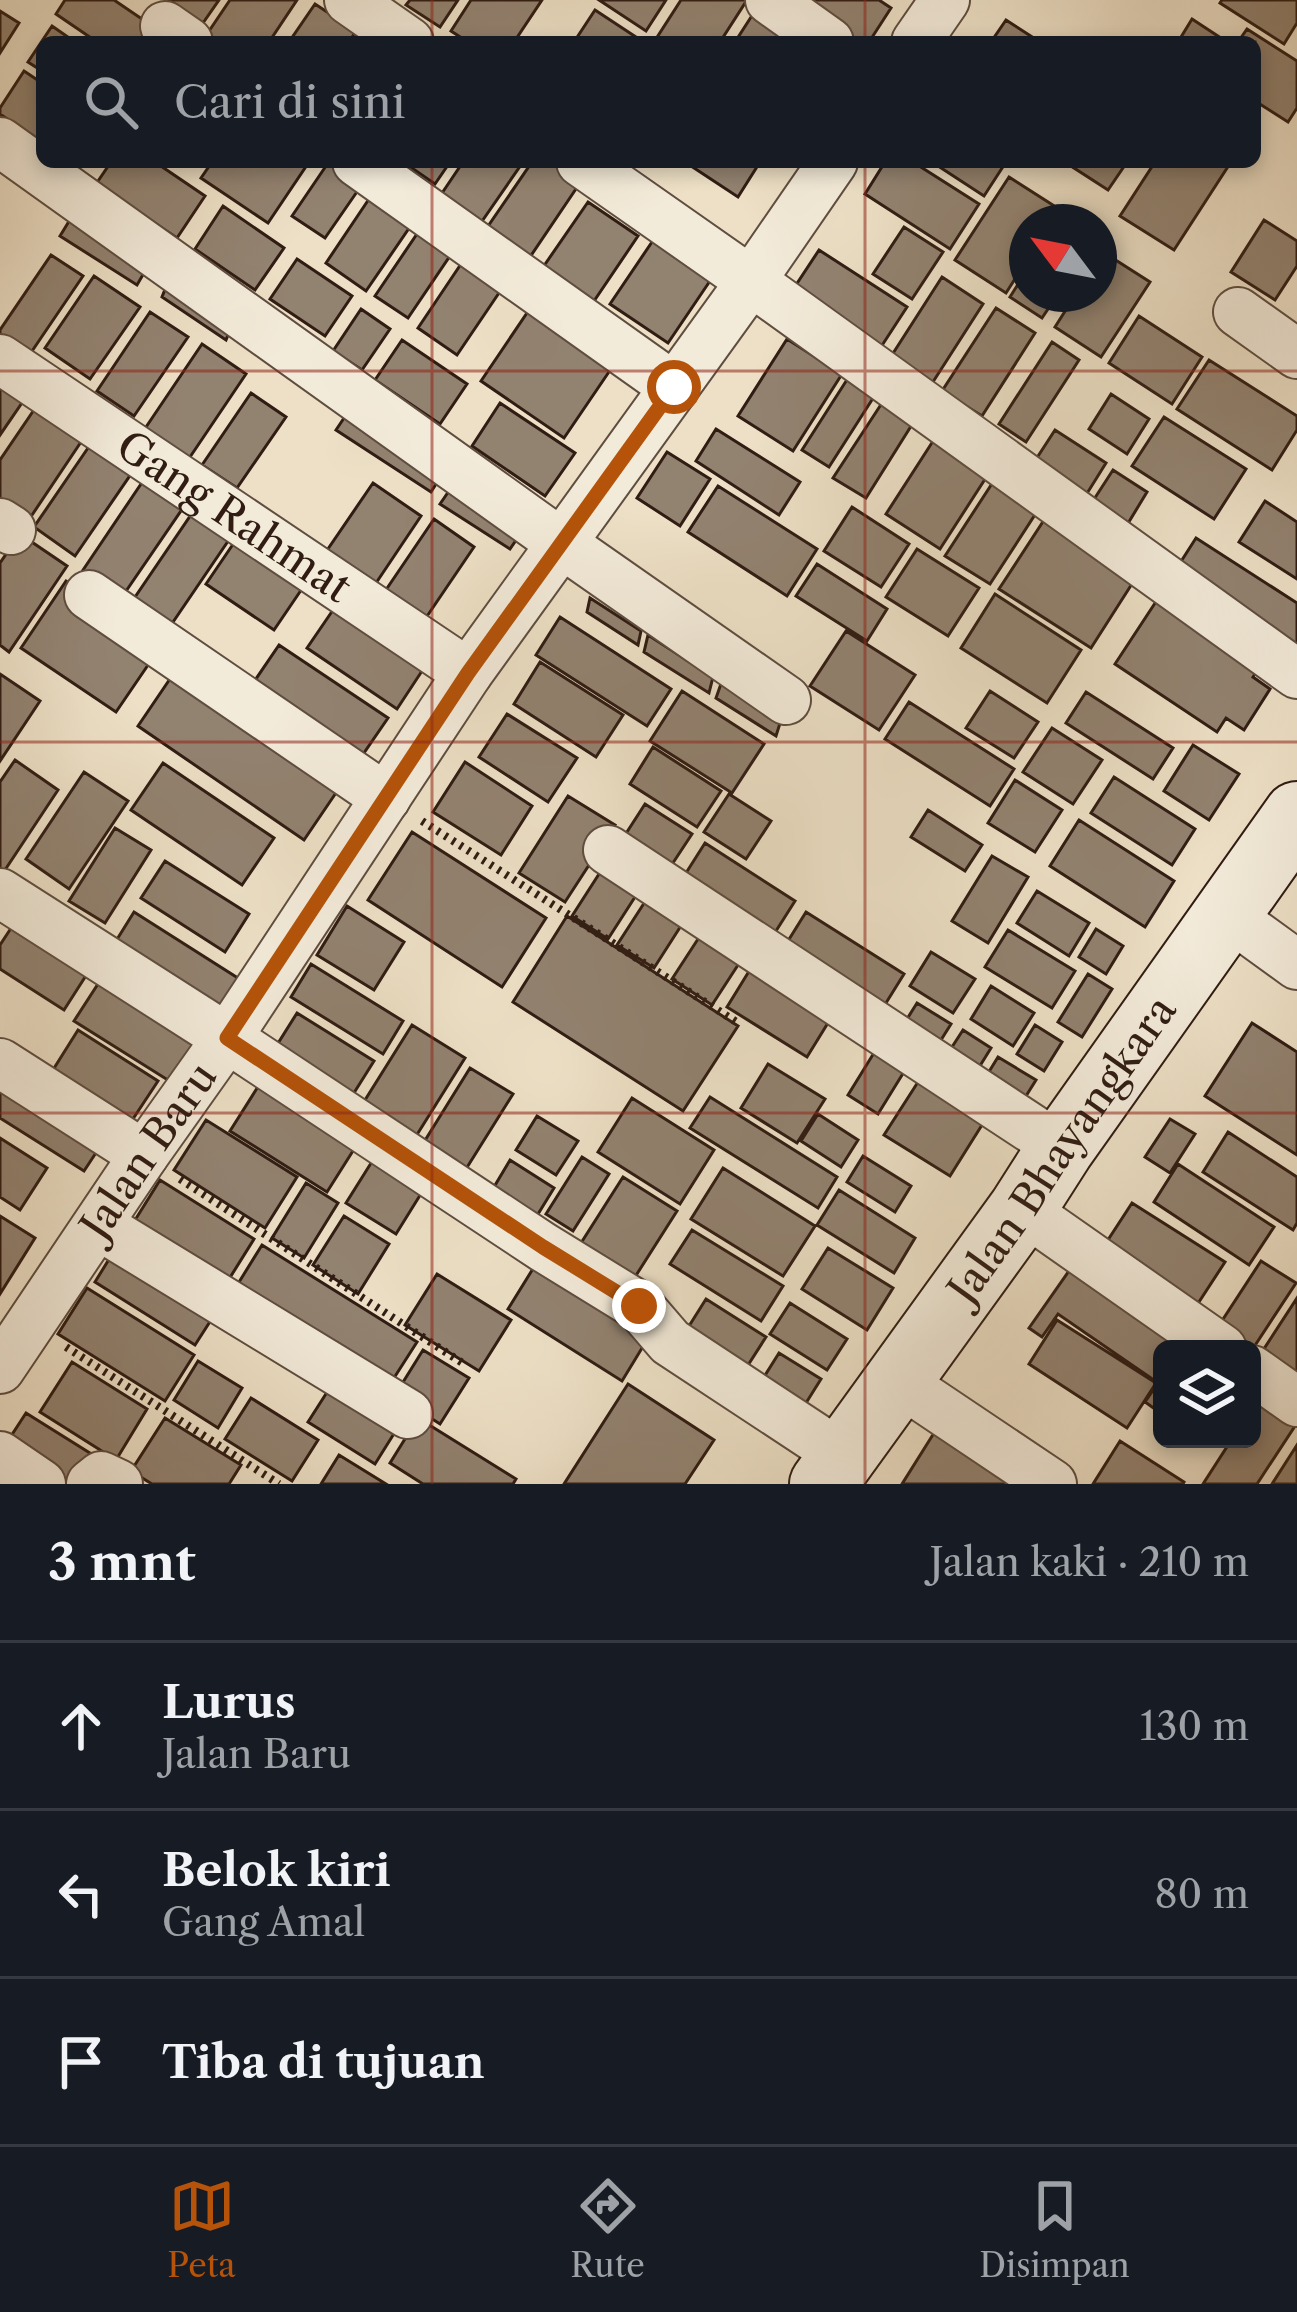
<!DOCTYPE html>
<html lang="id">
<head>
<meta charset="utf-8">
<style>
	body { margin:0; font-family:"Libre Caslon Text",serif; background:#20242c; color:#f1f3f6 }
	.controls { position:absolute; right:36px; bottom:36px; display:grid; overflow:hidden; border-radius:18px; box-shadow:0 6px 18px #0003 }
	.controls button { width:108px; height:108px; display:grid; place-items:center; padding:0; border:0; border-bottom:3px solid #363941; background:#171b24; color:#f1f3f6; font:60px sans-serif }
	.compass { position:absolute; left:1009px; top:204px; width:108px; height:108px; border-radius:50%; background:#171b24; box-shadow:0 6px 18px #0003; rotate:302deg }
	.stop { position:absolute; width:36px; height:36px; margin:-27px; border:9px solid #b45309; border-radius:50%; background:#fff }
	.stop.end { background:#b45309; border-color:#fff; box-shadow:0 3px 12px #0008 }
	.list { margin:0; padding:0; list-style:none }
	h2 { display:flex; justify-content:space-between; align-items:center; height:156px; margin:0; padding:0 48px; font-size:51px }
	h2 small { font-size:39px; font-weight:400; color:#9ea1a6 }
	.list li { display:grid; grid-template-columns:78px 1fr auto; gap:36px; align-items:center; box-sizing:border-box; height:168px; padding:0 48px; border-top:3px solid #363941 }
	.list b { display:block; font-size:45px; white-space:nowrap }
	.list p { margin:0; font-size:39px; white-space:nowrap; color:#9ea1a6 }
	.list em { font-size:39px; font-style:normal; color:#9ea1a6 }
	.icon { flex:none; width:66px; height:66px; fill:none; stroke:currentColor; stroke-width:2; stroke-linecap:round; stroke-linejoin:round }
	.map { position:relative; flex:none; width:1297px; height:1484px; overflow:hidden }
	.search { position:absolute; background:#171b24; box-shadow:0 6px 18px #0003; left:36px; right:36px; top:36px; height:132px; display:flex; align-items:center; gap:30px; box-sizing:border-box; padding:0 42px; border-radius:18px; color:#9ea1a6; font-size:45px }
	.sheet { height:660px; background:#171b24 }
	nav { display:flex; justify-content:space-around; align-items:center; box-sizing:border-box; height:168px; border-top:3px solid #363941; background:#171b24; font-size:33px; color:#9ea1a6 }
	nav a { display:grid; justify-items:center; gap:6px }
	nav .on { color:#b45309 }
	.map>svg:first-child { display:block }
</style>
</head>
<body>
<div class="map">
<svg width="1297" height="1484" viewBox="0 0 1297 1484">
	<rect width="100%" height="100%" fill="#ede0c6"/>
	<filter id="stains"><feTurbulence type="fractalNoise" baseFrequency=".00167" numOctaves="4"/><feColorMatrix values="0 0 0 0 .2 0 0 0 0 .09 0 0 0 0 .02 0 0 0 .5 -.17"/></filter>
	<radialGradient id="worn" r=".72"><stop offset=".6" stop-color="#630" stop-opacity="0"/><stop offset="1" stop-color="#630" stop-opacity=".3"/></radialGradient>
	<!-- building -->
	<path fill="#928270" stroke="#301c13" stroke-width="3" d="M 65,0 L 114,0 L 170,38 L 167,42 L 97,42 L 56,14 Z
		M 169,0 L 219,0 L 203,23 Z
		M 230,0 L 297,0 L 269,42 L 213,42 L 205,37 Z
		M 410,0 L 458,0 L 440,27 L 406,5 Z
		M 471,0 L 542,0 L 514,42 L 468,42 L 451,31 Z
		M 599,0 L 666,0 L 646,31 Z
		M 681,0 L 747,0 L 720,42 L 654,42 Z
		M 796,0 L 879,0 L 891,8 L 869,42 L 860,42 Z
		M 1222,0 L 1297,0 L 1297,23 L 1284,44 L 1220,3 Z
		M 315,4 L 356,31 L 349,42 L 289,42 Z
		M 595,10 L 642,41 L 641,42 L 574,42 Z
		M 0,11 L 19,23 L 0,53 Z
		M 753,14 L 790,38 L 787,42 L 735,42 Z
		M 1192,19 L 1227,42 L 1178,42 Z
		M 1006,20 L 1040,42 L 991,42 Z
		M 52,26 L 75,42 L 42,42 L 42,71 L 28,62 Z
		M 1247,29 L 1297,61 L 1297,108 L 1288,122 L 1255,101 L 1255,42 L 1238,42 Z
		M 24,71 L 42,83 L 42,143 L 0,114 L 0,108 Z
		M 111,162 L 155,162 L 205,196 L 177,238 L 96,184 Z
		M 212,162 L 309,162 L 268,223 L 201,178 Z
		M 403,162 L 450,162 L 435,184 Z
		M 463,162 L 523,162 L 478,227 L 438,199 Z
		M 532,162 L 556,162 L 582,180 L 528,260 L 484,232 Z
		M 685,162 L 760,162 L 738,197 Z
		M 885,162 L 913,162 L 979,204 L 950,249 L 865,194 Z
		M 932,162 L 1006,162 L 984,196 Z
		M 1074,162 L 1127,162 L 1108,190 L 1071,166 Z
		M 1155,162 L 1224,162 L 1229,165 L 1174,250 L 1120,216 Z
		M 328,163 L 361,186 L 325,238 L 292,216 Z
		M 1009,177 L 1059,209 L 1051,222 L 1027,222 L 1027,260 L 1006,293 L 955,260 Z
		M 373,193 L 414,221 L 366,291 L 326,263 Z
		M 588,202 L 638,236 L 590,307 L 539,273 Z
		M 223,206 L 284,248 L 255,290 L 195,249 Z
		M 71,218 L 148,266 L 137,285 L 60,236 Z
		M 1264,220 L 1297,241 L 1297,266 L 1275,300 L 1231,272 Z
		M 423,225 L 456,247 L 408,318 L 375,296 Z
		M 904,227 L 943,252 L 912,299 L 873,274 Z
		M 654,239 L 712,278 L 668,343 L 610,304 Z
		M 819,250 L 907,307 L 879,350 L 790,294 Z
		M 1103,252 L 1150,282 L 1101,357 L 1055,327 L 1076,294 L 1099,294 L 1099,258 Z
		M 51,255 L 83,276 L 28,357 L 0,338 L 0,330 Z
		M 297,259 L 352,296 L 325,336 L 270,299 Z
		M 463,261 L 503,287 L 457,355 L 418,328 Z
		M 1027,270 L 1027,294 L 1058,294 L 1042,318 L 1010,297 Z
		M 94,276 L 140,307 L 90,379 L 45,348 Z
		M 942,277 L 983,304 L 931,385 L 890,358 Z
		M 166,287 L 230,330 L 226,340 L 162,297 Z
		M 531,307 L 615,363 L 564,438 L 481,381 Z
		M 996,308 L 1035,333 L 982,416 L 942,391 Z
		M 361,309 L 390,329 L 362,370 L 333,351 Z
		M 150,312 L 188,337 L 134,416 L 97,391 Z
		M 1139,316 L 1202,357 L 1172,404 L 1109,363 Z
		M 787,339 L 842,374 L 793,451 L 738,416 Z
		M 402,340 L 467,384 L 440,424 L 375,380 Z
		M 1052,342 L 1079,360 L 1026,442 L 999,424 Z
		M 202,344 L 246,374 L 188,460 L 144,430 Z
		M 1209,360 L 1297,416 L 1297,430 L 1272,470 L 1177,409 Z
		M 850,375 L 877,392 L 829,467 L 802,450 Z
		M 0,379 L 26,397 L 0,435 Z
		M 251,393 L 286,417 L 237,488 L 202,465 Z
		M 1111,394 L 1149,419 L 1127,454 L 1089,429 Z
		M 40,401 L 87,433 L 26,524 L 0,506 L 0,460 Z
		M 500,403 L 575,453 L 545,496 L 472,446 Z
		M 882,403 L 913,423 L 866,498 L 833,478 Z
		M 350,409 L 445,470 L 431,492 L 336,430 Z
		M 1164,417 L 1246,469 L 1214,519 L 1132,466 Z
		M 716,429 L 800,482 L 779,515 L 696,461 Z
		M 1055,430 L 1106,463 L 1081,503 L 1029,470 Z
		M 935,438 L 989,473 L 940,549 L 886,514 Z
		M 90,445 L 131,474 L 75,556 L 34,527 Z
		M 667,452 L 710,479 L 680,526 L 637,498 Z
		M 1113,470 L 1147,492 L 1124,530 L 1089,507 Z
		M 145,478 L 185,505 L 122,597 L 83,570 Z
		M 995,479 L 1040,507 L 990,584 L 945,556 Z
		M 373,483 L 421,516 L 368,595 L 319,562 Z
		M 718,486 L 817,549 L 787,596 L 688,532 Z
		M 451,488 L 521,533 L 510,549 L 440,504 Z
		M 1265,501 L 1297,522 L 1297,579 L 1239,542 Z
		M 199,503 L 237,528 L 171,625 L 133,600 Z
		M 852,507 L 909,544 L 881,587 L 824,551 Z
		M 1046,517 L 1137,576 L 1091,648 L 999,589 Z
		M 434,519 L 474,547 L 417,631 L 377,603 Z
		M 242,531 L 310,577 L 274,630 L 206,584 Z
		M 20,534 L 67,566 L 9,652 L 0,645 L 0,563 Z
		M 1196,538 L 1297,603 L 1297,654 L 1173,574 Z
		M 917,549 L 979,588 L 948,636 L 886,597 Z
		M 817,564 L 887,609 L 867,641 L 796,596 Z
		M 66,581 L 161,646 L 116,712 L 21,648 Z
		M 995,594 L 1081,650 L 1047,703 L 961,648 Z
		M 1161,594 L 1263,662 L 1253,677 L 1270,689 L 1244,730 L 1226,718 L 1217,732 L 1115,664 Z
		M 590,598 L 641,631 L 638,645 L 587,612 Z
		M 333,610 L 422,671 L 397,709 L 307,648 Z
		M 560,617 L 671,689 L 647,726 L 536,655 Z
		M 846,631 L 915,675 L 879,730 L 810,686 Z
		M 648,635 L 713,677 L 709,693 L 644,652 Z
		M 279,645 L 388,718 L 355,766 L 247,692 Z
		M 540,662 L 623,715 L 596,757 L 514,704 Z
		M 176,670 L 342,784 L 304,840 L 138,726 Z
		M 0,674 L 40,701 L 0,761 Z
		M 723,678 L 782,717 L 776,736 L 716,698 Z
		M 682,691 L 764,744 L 732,793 L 650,741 Z
		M 990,691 L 1038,722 L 1014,758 L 966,728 Z
		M 1086,692 L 1173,748 L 1153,779 L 1066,723 Z
		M 909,702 L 1014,769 L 990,806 L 885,739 Z
		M 507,714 L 577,758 L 548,802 L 479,757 Z
		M 1052,728 L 1102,760 L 1073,804 L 1023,772 Z
		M 1193,745 L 1239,774 L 1209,820 L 1164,791 Z
		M 653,747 L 721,791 L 697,827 L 630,784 Z
		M 15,760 L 58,790 L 3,873 L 0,871 L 0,782 Z
		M 465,762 L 532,806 L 501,855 L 433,812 Z
		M 163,763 L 274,838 L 242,885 L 131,810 Z
		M 84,772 L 128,801 L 69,889 L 26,859 Z
		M 1114,777 L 1195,829 L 1172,865 L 1091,813 Z
		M 1015,780 L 1062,810 L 1035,852 L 988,823 Z
		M 729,794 L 771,821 L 746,859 L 704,832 Z
		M 568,796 L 615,825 L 565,902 L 519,873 Z
		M 645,804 L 692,834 L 663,878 L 616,849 Z
		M 928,810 L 982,845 L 965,871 L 911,837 Z
		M 1079,820 L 1174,881 L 1145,927 L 1050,866 Z
		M 115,828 L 151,850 L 105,923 L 69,901 Z
		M 412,832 L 546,918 L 502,987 L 368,900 Z
		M 705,843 L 795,901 L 769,942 L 679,884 Z
		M 992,856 L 1028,877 L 988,943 L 952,921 Z
		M 608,860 L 644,883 L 608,939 L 572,916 Z
		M 165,861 L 249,914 L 225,952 L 141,898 Z
		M 1037,891 L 1089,923 L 1069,956 L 1017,923 Z
		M 650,894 L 686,918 L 654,968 L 617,945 Z
		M 347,906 L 404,942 L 374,990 L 317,955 Z
		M 134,912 L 241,980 L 218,1016 L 111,949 Z
		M 806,912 L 904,974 L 881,1011 L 783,949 Z
		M 21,913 L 96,960 L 64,1010 L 0,969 L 0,945 Z
		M 567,916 L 738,1026 L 683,1111 L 513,1002 Z
		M 711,919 L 751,945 L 712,1005 L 672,979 Z
		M 1096,929 L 1123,946 L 1106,974 L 1079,957 Z
		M 1008,930 L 1075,971 L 1052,1008 L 985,967 Z
		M 931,952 L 975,979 L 953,1013 L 910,986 Z
		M 759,955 L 839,1005 L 807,1057 L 727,1007 Z
		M 311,964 L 403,1021 L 383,1054 L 291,997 Z
		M 107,970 L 203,1031 L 171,1082 L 74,1021 Z
		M 1088,974 L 1112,989 L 1082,1037 L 1058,1022 Z
		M 991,986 L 1034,1013 L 1013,1046 L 971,1019 Z
		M 917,1003 L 951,1024 L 931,1056 L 897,1035 Z
		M 297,1013 L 374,1061 L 347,1104 L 270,1056 Z
		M 1252,1023 L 1297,1052 L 1297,1155 L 1205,1096 Z
		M 412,1025 L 465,1058 L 413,1141 L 360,1108 Z
		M 1035,1025 L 1062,1042 L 1044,1071 L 1017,1054 Z
		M 78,1030 L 158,1081 L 125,1131 L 46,1081 Z
		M 963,1030 L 991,1048 L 970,1082 L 941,1064 Z
		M 885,1035 L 915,1054 L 878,1114 L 848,1095 Z
		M 998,1057 L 1036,1080 L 1016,1112 L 979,1088 Z
		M 768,1064 L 825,1099 L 797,1143 L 741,1108 Z
		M 470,1068 L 513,1094 L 466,1169 L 424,1142 Z
		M 927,1068 L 992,1109 L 950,1176 L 884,1135 Z
		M 0,1072 L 107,1136 L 84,1171 L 0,1118 Z
		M 266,1074 L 363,1135 L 327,1192 L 230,1131 Z
		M 710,1097 L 837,1177 L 818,1208 L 690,1128 Z
		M 632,1098 L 714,1150 L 680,1204 L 598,1152 Z
		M 818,1114 L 858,1140 L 841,1167 L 801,1141 Z
		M 537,1116 L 578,1141 L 556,1175 L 516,1150 Z
		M 1170,1119 L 1195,1134 L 1170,1173 L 1145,1157 Z
		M 206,1120 L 297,1177 L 265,1228 L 174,1170 Z
		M 1228,1132 L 1297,1177 L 1297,1223 L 1293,1230 L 1203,1172 Z
		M 0,1138 L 47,1168 L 20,1210 L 0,1197 Z
		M 383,1144 L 432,1176 L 396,1234 L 346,1203 Z
		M 863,1156 L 911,1186 L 895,1212 L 847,1182 Z
		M 582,1157 L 609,1174 L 573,1231 L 546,1214 Z
		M 510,1160 L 554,1188 L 535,1219 L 491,1192 Z
		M 1178,1164 L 1274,1227 L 1249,1265 L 1154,1202 Z
		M 723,1168 L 815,1226 L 783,1276 L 691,1219 Z
		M 623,1177 L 677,1211 L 635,1277 L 581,1243 Z
		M 160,1180 L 254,1239 L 221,1292 L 127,1233 Z
		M 306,1183 L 338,1203 L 304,1258 L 272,1238 Z
		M 839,1190 L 915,1238 L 894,1273 L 817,1225 Z
		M 1132,1203 L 1225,1262 L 1197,1305 L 1104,1246 Z
		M 0,1216 L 35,1238 L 0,1294 Z
		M 344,1216 L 389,1244 L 358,1294 L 313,1265 Z
		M 692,1230 L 783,1286 L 761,1321 L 670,1264 Z
		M 119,1243 L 220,1306 L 195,1345 L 95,1282 Z
		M 262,1245 L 417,1342 L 385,1392 L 231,1295 Z
		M 828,1248 L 893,1288 L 867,1330 L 802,1289 Z
		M 1078,1258 L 1210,1349 L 1162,1349 L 1162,1414 L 1145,1402 L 1158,1383 L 1058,1314 L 1042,1337 L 1029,1328 Z
		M 539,1259 L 653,1330 L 622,1381 L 508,1309 Z
		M 1261,1261 L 1296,1283 L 1252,1350 L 1232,1349 L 1212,1336 Z
		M 437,1274 L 511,1320 L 479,1371 L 405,1325 Z
		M 87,1288 L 194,1355 L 165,1401 L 58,1334 Z
		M 1297,1298 L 1297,1387 L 1256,1361 Z
		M 706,1299 L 766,1337 L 743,1373 L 684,1334 Z
		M 790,1303 L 847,1339 L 827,1370 L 770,1334 Z
		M 1057,1320 L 1156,1383 L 1127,1428 L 1029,1364 Z
		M 423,1350 L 469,1378 L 440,1424 L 395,1395 Z
		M 779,1353 L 821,1379 L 801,1411 L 759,1385 Z
		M 198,1361 L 242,1388 L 218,1428 L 174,1400 Z
		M 72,1362 L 147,1409 L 116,1460 L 40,1412 Z
		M 338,1375 L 405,1416 L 375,1464 L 308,1422 Z
		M 628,1384 L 714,1440 L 685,1484 L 564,1484 Z
		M 251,1398 L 318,1440 L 292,1481 L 225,1439 Z
		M 1256,1401 L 1295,1426 L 1257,1484 L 1203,1484 L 1232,1439 L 1252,1439 L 1252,1407 Z
		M 26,1413 L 101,1460 L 86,1484 L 56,1484 L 2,1450 Z
		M 165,1418 L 241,1465 L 229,1484 L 152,1484 L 131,1471 Z
		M 418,1418 L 516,1479 L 513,1484 L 423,1484 L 390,1463 Z
		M 939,1425 L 1030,1484 L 902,1484 Z
		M 1120,1441 L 1184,1482 L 1183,1484 L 1093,1484 Z
		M 1297,1445 L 1297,1484 L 1272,1484 Z
		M 339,1455 L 386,1484 L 321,1484 Z"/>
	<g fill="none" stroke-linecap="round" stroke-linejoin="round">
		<defs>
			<g id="street">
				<path d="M 349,0 L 409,42"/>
				<path d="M 770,0 L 829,42"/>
				<path d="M 165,26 L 188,42"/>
				<path d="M 916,42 L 945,0"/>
				<path d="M 0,142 L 561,543 L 786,700"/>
				<path d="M 357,162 L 674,387"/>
				<path d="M 581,162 L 751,281 L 1297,674"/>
				<path d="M 1238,312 L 1297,354"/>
				<path id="s1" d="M 0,359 L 468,673"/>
				<path d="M 0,523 L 11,530"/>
				<path d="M 89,595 L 386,798"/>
				<path d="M 608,850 L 1061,1148"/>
				<path d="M 0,893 L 227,1038 L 543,1247 L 639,1306 L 670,1342 L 843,1456"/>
				<path d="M 1228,915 L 1297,965"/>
				<path d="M 0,1063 L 144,1155"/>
				<path d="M 1022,1209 L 1222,1349"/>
				<path d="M 98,1225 L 408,1414"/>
				<path id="s2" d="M 0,1369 L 144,1155 L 227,1038 L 468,673 L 751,281 L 833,162"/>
				<path d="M 1252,1370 L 1297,1402"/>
				<path d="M 897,1380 L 1052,1484"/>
				<path d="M 0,1456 L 41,1484"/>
				<path d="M 91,1484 L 101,1476 L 118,1484"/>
			</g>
			<g id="secondary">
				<path id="s3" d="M 823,1484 L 1022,1209 L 1061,1148 L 1297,815"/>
			</g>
		</defs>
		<!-- street casing -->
		<use href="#street" stroke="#5f4d40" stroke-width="52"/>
		<!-- secondary casing -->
		<use href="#secondary" stroke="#301c13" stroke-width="70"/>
		<!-- path -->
		<path stroke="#301c13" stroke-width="8" stroke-dasharray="3 6" stroke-linecap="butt" d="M 422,821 L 738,1023
			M 180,1179 L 464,1364
			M 66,1347 L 279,1484"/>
		<!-- street -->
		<use href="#street" stroke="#f3ebda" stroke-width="48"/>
		<!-- secondary -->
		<use href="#secondary" stroke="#f3ebda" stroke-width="66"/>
	</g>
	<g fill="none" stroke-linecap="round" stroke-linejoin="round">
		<!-- route -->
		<path stroke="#b45309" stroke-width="15" d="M 639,1306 L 543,1247 L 227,1038 L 468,673 L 674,387"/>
	</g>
	<!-- grid -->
	<path fill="none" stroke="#8f2418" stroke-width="3" stroke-opacity="0.55" d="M 432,0 L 432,42M 865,0 L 865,42M 432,162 L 432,1484M 865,162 L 865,1484M 0,371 L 1297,371M 0,742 L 1297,742M 0,1113 L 1297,1113"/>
	<g text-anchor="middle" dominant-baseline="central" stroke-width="9" stroke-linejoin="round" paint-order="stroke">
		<!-- street labels -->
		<g font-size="42" fill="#301c13" stroke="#f3ebda">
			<text stroke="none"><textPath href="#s1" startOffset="282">Gang Rahmat</textPath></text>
			<text stroke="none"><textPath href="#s2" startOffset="264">Jalan Baru</textPath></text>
			<text stroke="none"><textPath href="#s3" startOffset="411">Jalan Bhayangkara</textPath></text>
		</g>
	</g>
	<rect width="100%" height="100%" filter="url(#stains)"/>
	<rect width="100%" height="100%" fill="url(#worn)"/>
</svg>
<div class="controls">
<button><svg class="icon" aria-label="layers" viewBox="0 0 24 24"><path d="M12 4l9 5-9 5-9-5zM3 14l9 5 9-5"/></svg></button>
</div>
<svg class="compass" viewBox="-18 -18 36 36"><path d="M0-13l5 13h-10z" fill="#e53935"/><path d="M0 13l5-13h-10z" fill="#9ea1a6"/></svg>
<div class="stop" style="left:674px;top:387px"></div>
<div class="stop end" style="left:639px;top:1306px"></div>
<div class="search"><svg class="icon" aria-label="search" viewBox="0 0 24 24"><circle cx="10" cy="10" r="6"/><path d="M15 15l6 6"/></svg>Cari di sini</div>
</div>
<section class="sheet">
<h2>3 mnt<small>Jalan kaki · 210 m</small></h2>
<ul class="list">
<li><svg class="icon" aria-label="ahead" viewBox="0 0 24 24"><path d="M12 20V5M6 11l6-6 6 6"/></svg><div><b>Lurus</b><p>Jalan Baru</p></div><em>130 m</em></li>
<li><svg class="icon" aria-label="left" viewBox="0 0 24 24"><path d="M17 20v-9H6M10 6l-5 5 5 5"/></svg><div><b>Belok kiri</b><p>Gang Amal</p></div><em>80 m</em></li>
<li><svg class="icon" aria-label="arrive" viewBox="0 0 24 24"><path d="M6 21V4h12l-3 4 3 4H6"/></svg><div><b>Tiba di tujuan</b></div></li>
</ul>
</section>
<nav>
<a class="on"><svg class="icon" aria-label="map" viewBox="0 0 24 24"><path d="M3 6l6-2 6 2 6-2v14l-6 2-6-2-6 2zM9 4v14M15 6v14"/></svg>Peta</a>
<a><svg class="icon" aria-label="directions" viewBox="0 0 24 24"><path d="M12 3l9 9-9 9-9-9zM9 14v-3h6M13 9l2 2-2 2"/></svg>Rute</a>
<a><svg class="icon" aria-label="saved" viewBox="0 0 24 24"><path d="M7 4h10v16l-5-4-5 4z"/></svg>Disimpan</a>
</nav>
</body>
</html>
